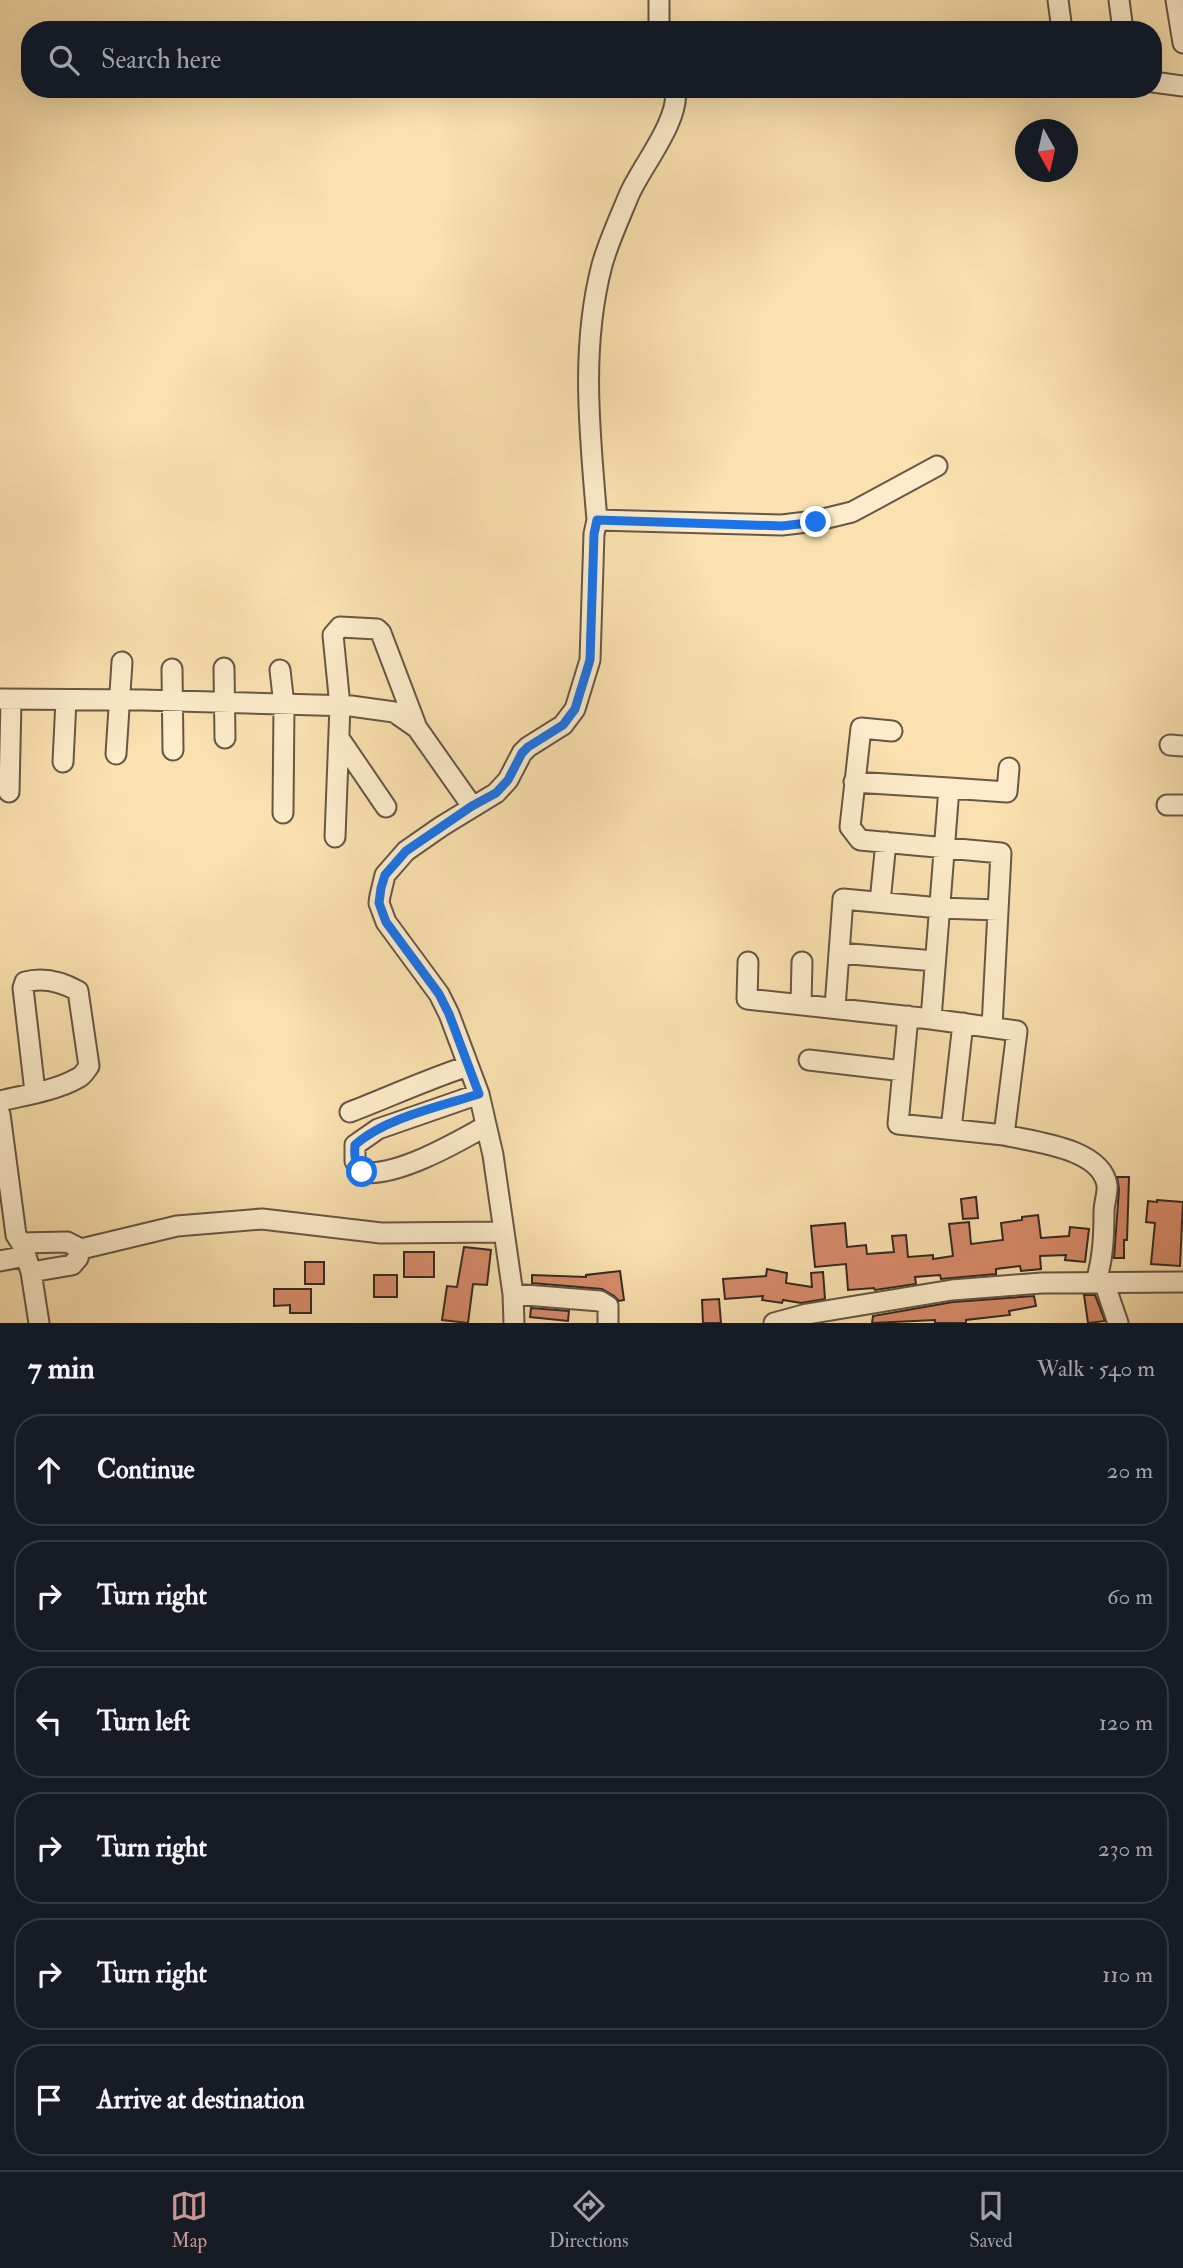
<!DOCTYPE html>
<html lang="en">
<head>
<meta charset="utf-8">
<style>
	body { margin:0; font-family:"IM FELL Double Pica",serif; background:#20242c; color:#f1f3f6 }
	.compass { position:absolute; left:1015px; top:119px; width:63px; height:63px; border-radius:50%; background:#171b24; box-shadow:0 7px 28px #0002; rotate:172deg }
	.stop { position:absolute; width:21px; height:21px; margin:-16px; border:5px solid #1a73e8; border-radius:50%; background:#fff }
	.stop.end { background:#1a73e8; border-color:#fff; box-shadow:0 2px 7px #0008 }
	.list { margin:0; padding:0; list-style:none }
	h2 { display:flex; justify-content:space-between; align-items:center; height:91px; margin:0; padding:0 28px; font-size:30px }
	h2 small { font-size:23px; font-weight:400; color:#9ea1a6 }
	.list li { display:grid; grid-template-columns:46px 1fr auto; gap:21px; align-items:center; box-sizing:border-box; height:112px; margin:0 14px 14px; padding:0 14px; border:2px solid #363941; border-radius:28px }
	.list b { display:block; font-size:26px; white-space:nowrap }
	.list em { font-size:23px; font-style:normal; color:#9ea1a6 }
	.icon { flex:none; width:38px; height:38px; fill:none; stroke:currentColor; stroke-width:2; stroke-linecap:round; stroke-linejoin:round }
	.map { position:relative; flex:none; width:1183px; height:1323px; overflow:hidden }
	.search { position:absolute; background:#171b24; box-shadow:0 7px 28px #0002; left:21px; right:21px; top:21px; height:77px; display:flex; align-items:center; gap:18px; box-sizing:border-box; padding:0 24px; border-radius:28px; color:#9ea1a6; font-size:26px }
	.sheet { height:847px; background:#171b24 }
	nav { display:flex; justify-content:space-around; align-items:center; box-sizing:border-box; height:98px; border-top:2px solid #363941; background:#171b24; font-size:19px; color:#9ea1a6 }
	nav a { display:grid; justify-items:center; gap:4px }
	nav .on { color:#c59692 }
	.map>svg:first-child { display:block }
</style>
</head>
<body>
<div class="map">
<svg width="1183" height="1323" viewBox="0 0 1183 1323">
	<rect width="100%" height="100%" fill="#fae1af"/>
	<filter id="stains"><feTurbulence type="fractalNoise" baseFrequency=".00286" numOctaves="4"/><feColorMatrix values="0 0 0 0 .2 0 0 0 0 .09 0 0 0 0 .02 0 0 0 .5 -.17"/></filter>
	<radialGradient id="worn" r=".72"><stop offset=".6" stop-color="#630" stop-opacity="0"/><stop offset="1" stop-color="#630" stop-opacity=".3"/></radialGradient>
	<!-- building -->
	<path fill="#d98d6c" stroke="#352923" stroke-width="2" d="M 1117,1177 L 1129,1177 L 1127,1240 L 1124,1240 L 1124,1258 L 1114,1258 L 1119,1189 Z
		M 976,1197 L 978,1218 L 963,1219 L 961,1199 Z
		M 1157,1200 L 1183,1202 L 1180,1266 L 1151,1264 L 1155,1223 L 1146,1222 L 1148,1201 L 1157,1202 Z
		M 1038,1215 L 1041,1238 L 1069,1236 L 1070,1227 L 1089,1229 L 1085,1262 L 1065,1260 L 1066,1255 L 1040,1256 L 1041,1269 L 1021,1271 L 1020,1266 L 996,1269 L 996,1274 L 941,1279 L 940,1275 L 915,1277 L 916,1284 L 875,1290 L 874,1288 L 848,1290 L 846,1264 L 815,1267 L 811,1226 L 845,1223 L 847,1247 L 866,1245 L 867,1254 L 894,1252 L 892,1236 L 906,1235 L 908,1257 L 933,1255 L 933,1259 L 953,1256 L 949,1224 L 969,1222 L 971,1244 L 1003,1240 L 1001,1223 L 1022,1220 L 1022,1217 Z
		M 464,1247 L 491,1250 L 487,1285 L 473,1284 L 468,1323 L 442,1320 L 447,1286 L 457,1287 Z
		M 404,1252 L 434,1252 L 434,1277 L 404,1277 Z
		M 305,1262 L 324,1262 L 324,1284 L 305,1284 Z
		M 767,1269 L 787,1273 L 786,1283 L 812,1287 L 811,1273 L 823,1272 L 825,1299 L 801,1303 L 783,1300 L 782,1303 L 762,1300 L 763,1296 L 725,1299 L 723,1279 L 766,1276 Z
		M 620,1271 L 624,1300 L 619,1301 L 614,1296 L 602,1289 L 532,1283 L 532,1275 L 586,1277 L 586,1275 Z
		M 374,1275 L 397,1275 L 397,1297 L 374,1297 Z
		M 274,1289 L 311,1289 L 311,1313 L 290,1313 L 290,1305 L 274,1306 Z
		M 1084,1295 L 1095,1295 L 1105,1321 L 1088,1323 Z
		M 1034,1296 L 1036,1306 L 1009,1311 L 1010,1315 L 966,1320 L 966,1323 L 935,1323 L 935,1320 L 872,1323 L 873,1316 L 953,1302 Z
		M 719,1299 L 721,1323 L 703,1323 L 702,1300 Z
		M 531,1308 L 569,1311 L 568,1321 L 530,1317 Z"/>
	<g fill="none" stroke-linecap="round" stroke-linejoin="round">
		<defs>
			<path id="minor" d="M 1058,0 L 1062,30
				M 1119,0 L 1123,30
				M 1176,0 L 1183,43
				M 659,30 L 659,0
				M 1153,82 L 1183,86
				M 597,520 L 782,525 L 815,521 L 852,512 L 937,466
				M 224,668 L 225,738
				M 172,669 L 173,750
				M 280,670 L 284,705 L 283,813
				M 0,699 L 143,700 L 351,706 L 394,712 L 417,728 L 472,806
				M 892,731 L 861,728 L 850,827 L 860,840 L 1001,853 L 992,1027
				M 339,738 L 386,807
				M 1170,745 L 1183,746
				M 116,754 L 122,662
				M 63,762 L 66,700
				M 1009,768 L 1007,792 L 949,788 L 931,1019 L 1017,1031 L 1004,1135 C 1034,1142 1101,1148 1107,1185 C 1108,1193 1104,1203 1104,1212 C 1104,1237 1103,1258 1096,1282
				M 854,782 L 949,788
				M 9,792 L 11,700
				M 1167,805 L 1183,805
				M 335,837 L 340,706 L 333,635 L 340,627 L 377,629 L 381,633 L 417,728
				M 880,902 L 886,842
				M 839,953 L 935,961
				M 748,962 L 747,999 L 931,1019
				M 801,1004 L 802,962
				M 835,1007 L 843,899 L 940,908 L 998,910
				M 908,1016 L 898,1124 L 1004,1135
				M 809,1060 L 903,1071
				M 479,1094 L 378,1129 L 355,1145 L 355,1161 L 362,1172 C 395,1178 456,1143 486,1126
				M 0,1101 C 25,1095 55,1091 78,1078 C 83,1076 86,1070 89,1066 L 78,991 C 62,982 43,977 25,982 L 23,988 L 35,1092
				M 350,1112 C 389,1097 428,1079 468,1066
				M 0,1114 L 16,1235 L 21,1243 L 67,1242 L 81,1249
				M 951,1129 L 963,1023
				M 0,1261 L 26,1256 L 31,1272
				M 1104,1282 L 1118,1323
				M 513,1294 L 600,1301 L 608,1306 L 608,1323
				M 39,1323 L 31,1272 L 72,1265 L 78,1258 L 81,1249 L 177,1226 L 262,1219 L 381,1233 L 504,1232
				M 514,1323 L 513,1294 L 493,1155 L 479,1094 L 449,1014 L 439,994 L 386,922 L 379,903 L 380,896 L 385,875 L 406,851 L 442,826 L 496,793 L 508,780 L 522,753 L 528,747 L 563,725 L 575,709 L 590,660 L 594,534 L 597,520 C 590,435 580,349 602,265 C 608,243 620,217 629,195 C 641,167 681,119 675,89
				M 774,1323 L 807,1314 L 952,1290 L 1042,1283 L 1183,1282"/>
		</defs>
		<!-- minor casing -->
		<use href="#minor" stroke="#665746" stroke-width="23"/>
		<!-- minor -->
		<use href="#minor" stroke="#fceccb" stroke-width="19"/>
	</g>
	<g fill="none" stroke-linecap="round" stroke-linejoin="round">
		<!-- route -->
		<path stroke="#1a73e8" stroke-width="9" d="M 362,1172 C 355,1163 354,1156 355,1145 C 385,1118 441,1106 479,1094 L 449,1014 L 439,994 L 386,922 L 379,903 L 381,888 L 385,875 L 406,851 L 472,806 L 496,793 L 508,780 L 522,753 L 528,747 L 563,725 L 575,709 L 590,660 L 594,534 L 597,520 L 782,526 L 816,522"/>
	</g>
	<rect width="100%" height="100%" filter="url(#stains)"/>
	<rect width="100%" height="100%" fill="url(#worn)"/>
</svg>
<svg class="compass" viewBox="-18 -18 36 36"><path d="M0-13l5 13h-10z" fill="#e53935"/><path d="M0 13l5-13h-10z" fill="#9ea1a6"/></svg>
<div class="stop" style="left:362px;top:1172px"></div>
<div class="stop end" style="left:816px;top:522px"></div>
<div class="search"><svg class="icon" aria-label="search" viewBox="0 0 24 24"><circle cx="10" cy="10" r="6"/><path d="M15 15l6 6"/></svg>Search here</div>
</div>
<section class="sheet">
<h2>7 min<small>Walk · 540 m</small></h2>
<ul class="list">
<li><svg class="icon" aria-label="ahead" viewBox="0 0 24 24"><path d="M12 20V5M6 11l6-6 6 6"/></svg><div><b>Continue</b></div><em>20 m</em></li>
<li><svg class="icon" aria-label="right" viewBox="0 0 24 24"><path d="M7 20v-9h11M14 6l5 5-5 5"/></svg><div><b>Turn right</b></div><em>60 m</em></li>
<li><svg class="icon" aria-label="left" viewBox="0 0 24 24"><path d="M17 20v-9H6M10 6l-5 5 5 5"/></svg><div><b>Turn left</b></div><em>120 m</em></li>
<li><svg class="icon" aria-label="right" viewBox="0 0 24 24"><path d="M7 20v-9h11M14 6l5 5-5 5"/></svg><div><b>Turn right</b></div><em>230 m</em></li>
<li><svg class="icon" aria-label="right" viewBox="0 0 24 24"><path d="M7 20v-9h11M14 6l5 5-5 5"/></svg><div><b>Turn right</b></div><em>110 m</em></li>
<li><svg class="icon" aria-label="arrive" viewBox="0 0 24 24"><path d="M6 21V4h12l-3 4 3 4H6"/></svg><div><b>Arrive at destination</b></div></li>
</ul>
</section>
<nav>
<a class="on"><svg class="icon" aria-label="map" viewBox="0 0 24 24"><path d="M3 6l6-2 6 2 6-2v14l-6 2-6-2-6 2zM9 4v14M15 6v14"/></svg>Map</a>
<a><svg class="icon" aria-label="directions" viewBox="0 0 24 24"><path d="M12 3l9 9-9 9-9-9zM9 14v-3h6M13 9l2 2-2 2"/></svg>Directions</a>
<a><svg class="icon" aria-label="saved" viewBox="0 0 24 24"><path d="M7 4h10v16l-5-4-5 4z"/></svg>Saved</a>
</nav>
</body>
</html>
